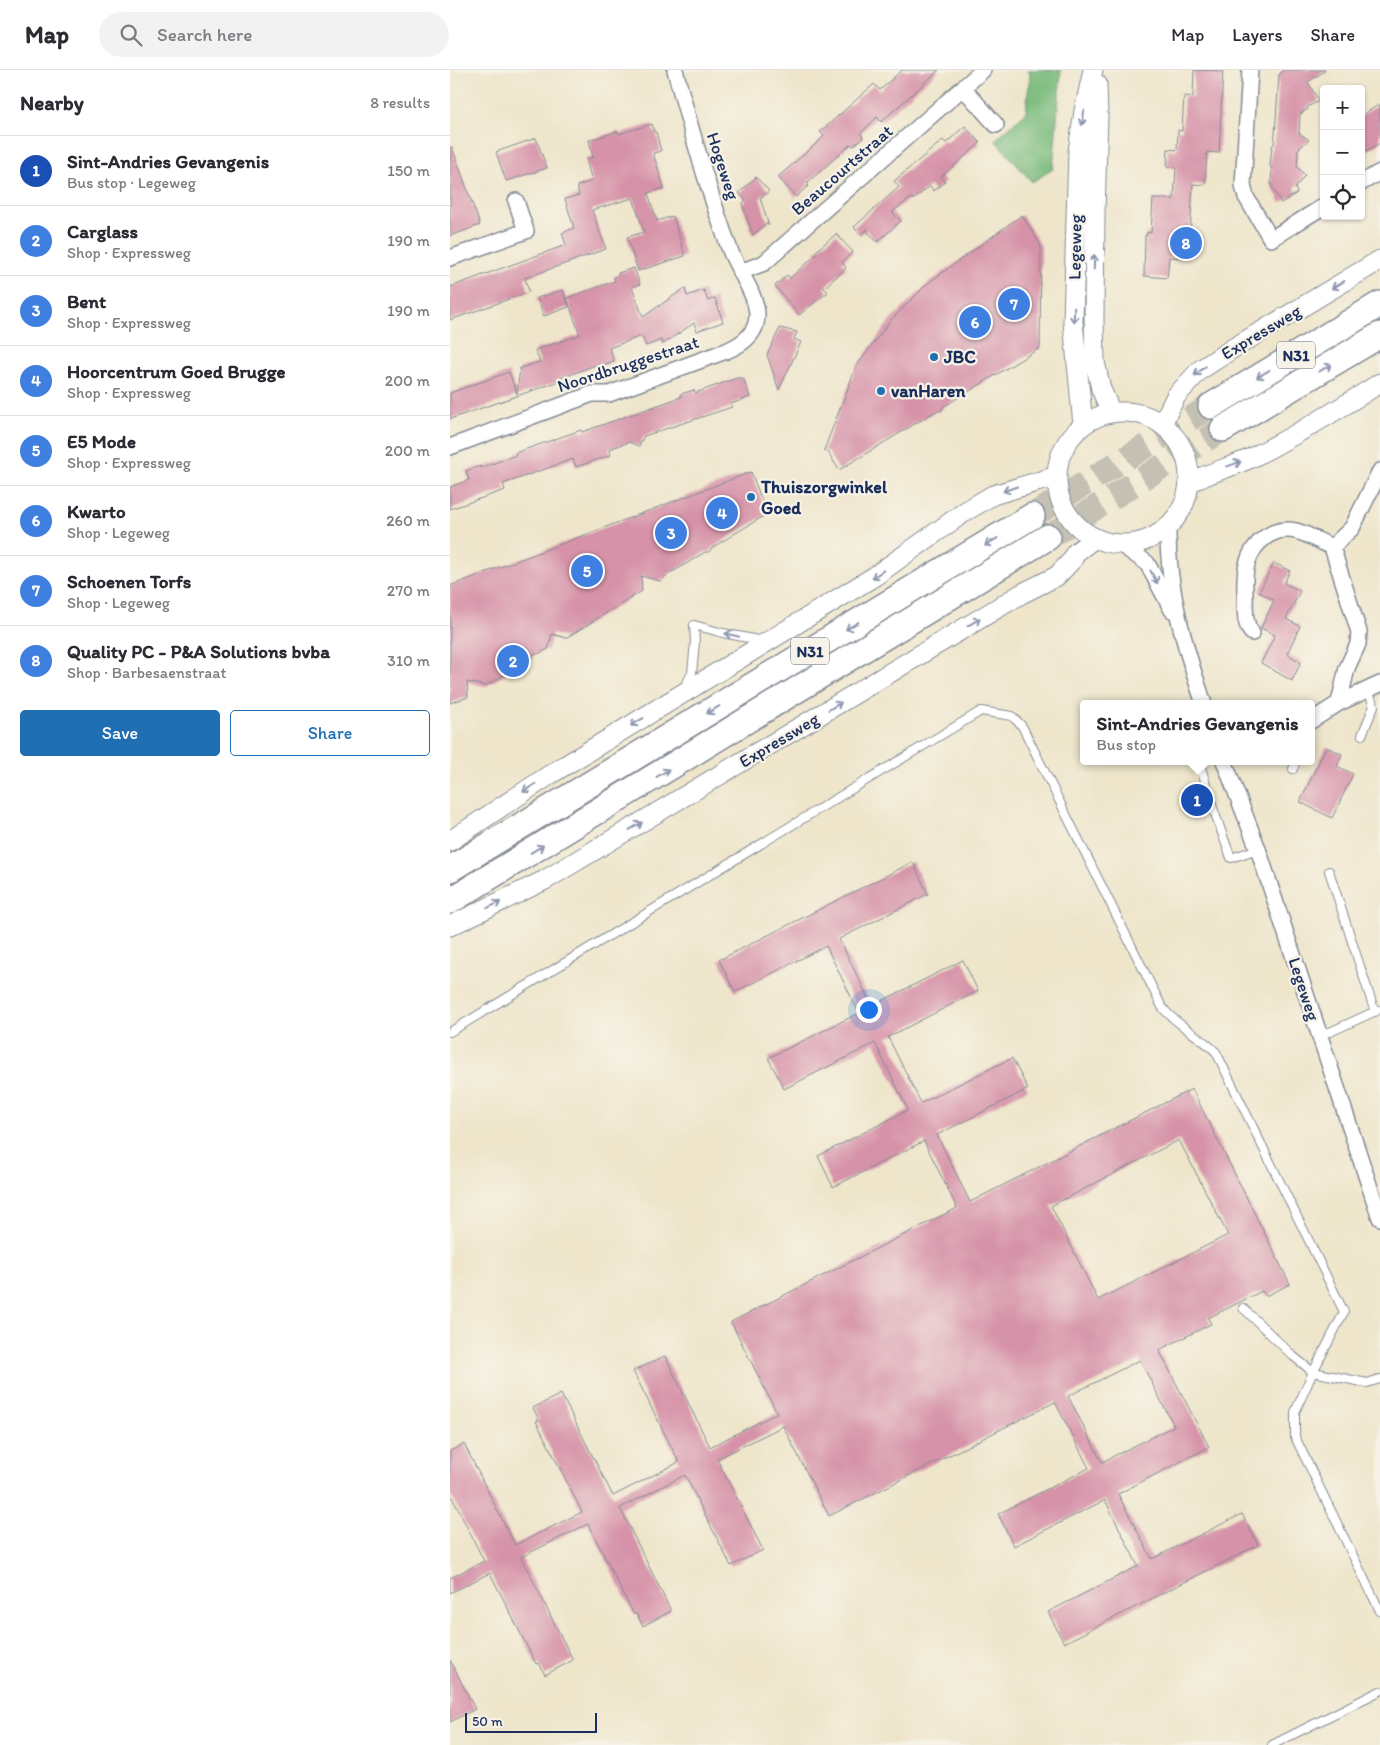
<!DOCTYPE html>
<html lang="en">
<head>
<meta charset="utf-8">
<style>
	body { margin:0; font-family:Itim,sans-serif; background:#f2f2f3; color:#2b2b33 }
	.controls { position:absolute; right:15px; top:15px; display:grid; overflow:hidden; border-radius:5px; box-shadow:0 1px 4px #0004 }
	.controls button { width:45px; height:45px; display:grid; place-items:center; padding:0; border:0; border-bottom:1px solid #e1e1e2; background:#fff; color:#2b2b33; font:25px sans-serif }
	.scale { position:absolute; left:15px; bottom:12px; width:132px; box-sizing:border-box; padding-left:5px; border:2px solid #1b2f5e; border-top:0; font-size:14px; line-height:18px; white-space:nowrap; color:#1b2f5e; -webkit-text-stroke:4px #f7f3e8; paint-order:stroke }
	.you { position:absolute; left:418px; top:939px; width:18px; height:18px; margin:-12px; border:4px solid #fff; border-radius:50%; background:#1a73e8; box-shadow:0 0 0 8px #1a73e833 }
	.badge { display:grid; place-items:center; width:32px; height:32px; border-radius:50%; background:#1f6fb2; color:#fff; font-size:16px; font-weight:700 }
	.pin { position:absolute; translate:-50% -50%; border:2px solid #fff; box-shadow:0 1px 5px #0006 }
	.popup { position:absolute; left:630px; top:630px; width:235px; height:65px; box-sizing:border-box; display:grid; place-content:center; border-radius:5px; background:#fff; filter:drop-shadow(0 1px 4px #0005); font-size:16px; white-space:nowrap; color:#7c7c81 }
	.popup b { font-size:19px; color:#2b2b33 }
	.popup::after { content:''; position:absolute; left:50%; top:100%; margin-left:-10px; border:10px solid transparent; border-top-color:#fff }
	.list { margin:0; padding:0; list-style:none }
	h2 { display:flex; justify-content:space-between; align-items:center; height:65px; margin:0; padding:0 20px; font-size:21px }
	h2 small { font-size:16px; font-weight:400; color:#7c7c81 }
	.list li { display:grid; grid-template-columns:32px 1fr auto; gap:15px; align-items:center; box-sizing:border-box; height:70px; padding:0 20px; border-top:1px solid #e1e1e2 }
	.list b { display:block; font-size:19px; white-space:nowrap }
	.list p { margin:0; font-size:16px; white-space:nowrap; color:#7c7c81 }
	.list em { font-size:16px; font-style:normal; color:#7c7c81 }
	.actions { display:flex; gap:10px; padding:15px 20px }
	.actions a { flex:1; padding:11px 0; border:1px solid #1f6fb2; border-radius:5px; text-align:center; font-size:18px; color:#1f6fb2 }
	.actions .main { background:#1f6fb2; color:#fff }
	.icon { flex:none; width:28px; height:28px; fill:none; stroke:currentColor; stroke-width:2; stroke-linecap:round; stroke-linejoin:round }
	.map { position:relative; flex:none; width:930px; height:1675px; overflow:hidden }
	header { display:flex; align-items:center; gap:30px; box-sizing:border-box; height:70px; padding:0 25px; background:#fff; border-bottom:1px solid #e1e1e2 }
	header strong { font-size:24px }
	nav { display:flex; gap:28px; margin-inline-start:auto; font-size:18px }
	.search { width:350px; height:45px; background:#f2f2f3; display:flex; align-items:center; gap:12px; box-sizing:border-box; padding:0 18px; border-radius:28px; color:#7c7c81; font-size:19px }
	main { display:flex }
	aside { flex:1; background:#fff }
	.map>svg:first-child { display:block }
</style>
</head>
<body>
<header>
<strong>Map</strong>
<div class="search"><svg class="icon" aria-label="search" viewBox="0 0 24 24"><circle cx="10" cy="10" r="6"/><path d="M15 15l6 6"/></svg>Search here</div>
<nav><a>Map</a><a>Layers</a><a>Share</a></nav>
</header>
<main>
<aside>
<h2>Nearby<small>8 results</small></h2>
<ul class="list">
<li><span class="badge" style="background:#1a4fb4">1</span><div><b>Sint-Andries Gevangenis</b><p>Bus stop · Legeweg</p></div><em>150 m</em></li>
<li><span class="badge" style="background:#3f7fe0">2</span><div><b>Carglass</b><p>Shop · Expressweg</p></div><em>190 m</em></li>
<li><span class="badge" style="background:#3f7fe0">3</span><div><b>Bent</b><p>Shop · Expressweg</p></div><em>190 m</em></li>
<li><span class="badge" style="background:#3f7fe0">4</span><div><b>Hoorcentrum Goed Brugge</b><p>Shop · Expressweg</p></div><em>200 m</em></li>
<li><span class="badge" style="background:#3f7fe0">5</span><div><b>E5 Mode</b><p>Shop · Expressweg</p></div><em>200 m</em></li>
<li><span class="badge" style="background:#3f7fe0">6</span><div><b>Kwarto</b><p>Shop · Legeweg</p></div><em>260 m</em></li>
<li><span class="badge" style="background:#3f7fe0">7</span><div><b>Schoenen Torfs</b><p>Shop · Legeweg</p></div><em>270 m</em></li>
<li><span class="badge" style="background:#3f7fe0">8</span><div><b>Quality PC - P&amp;A Solutions bvba</b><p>Shop · Barbesaenstraat</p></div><em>310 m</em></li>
</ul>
<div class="actions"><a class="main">Save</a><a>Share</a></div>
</aside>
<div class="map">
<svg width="930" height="1675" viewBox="0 0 930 1675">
	<rect width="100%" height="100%" fill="#f7f3e8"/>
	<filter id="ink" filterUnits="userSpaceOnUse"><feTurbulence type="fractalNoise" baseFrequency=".02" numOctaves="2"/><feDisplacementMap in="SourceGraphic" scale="10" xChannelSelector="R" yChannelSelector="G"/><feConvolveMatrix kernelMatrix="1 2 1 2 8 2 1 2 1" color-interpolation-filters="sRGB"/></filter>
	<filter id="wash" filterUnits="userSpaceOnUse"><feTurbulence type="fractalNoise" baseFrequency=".0096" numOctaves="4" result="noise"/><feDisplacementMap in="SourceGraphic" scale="20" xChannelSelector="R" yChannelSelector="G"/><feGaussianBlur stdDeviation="1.12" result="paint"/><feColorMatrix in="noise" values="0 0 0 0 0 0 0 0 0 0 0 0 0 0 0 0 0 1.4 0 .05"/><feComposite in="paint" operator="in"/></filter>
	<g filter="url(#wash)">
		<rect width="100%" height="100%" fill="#eee5ca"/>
		<!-- forest -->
		<path fill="#7cbc7d" stroke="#4c766e" d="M 577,0 L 611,0 L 603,99 L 582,112 L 545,70 L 576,42 L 580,4 Z"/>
		<g id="blocks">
			<!-- building -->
			<path fill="#d692a8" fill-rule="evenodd" d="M 452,0 L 489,0 L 431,52 L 427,47 L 411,63 L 413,68 L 403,76 L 401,74 L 383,90 L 357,113 L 359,115 L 346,127 L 328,107 L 368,72 L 374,66 L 370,62 L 424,14 L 430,20 Z
				M 744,0 L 773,1 L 769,83 L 757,82 L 755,115 L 743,114 L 740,165 L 745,165 L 744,184 L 738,184 L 737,188 L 719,187 L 717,208 L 694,206 L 695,165 L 697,165 L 697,162 L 701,163 L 703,129 L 724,129 L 726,98 L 717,97 L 718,79 L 727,80 L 728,60 L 732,61 L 734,26 L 743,27 Z
				M 833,0 L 876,0 L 858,12 L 869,31 L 857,37 L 858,39 L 850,44 L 849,63 L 859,70 L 848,79 L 847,97 L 855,105 L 845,118 L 847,123 L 831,133 L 821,115 L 822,99 L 820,96 L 822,76 L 824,74 L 825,64 L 829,5 Z
				M 930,34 L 930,73 L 911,84 L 911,46 Z
				M 202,54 L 204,62 L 206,62 L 211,81 L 203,83 L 214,118 L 198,123 L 207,151 L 223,146 L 235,186 L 188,201 L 177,167 L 194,162 L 183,128 L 142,140 L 156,179 L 75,208 L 79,222 L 0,250 L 0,217 L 116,175 L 112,163 L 124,158 L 115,129 L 129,125 L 127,116 L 142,111 L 136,89 L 143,87 L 139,70 L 168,61 L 169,64 Z
				M 515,56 L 530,73 L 491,107 L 495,112 L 484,121 L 480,116 L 464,129 L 461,128 L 442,142 L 451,151 L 427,172 L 416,160 L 418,159 L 410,165 L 404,157 L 449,117 L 444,111 L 493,70 L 496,73 Z
				M 86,68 L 97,98 L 56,111 L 46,82 Z
				M 0,77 L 2,77 L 30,155 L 0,166 Z
				M 306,107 L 319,121 L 310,128 L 319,156 L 317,153 L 303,165 L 292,134 L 296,130 L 289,123 Z
				M 572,145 L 591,176 L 590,278 L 493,337 L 491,341 L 486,341 L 389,400 L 378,382 L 374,380 L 406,297 L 439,252 L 478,213 Z
				M 386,164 L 403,182 L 392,192 L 396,198 L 374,218 L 378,222 L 349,245 L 325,216 L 337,205 L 340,208 L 367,184 L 365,182 Z
				M 184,198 L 190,214 L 182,217 L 193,247 L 235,218 L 237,226 L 254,220 L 258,231 L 265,228 L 273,252 L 247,261 L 244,253 L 213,274 L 211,270 L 196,276 L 192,266 L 159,278 L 164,291 L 148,297 L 148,294 L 106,310 L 107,312 L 0,349 L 0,323 L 59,302 L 67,324 L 70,298 L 90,292 L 85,280 L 130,265 L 117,228 L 165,211 L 164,207 L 169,205 L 168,203 Z
				M 113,220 L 119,237 L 94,246 L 87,228 Z
				M 330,258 L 347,262 L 344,269 L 351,272 L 329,320 L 317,285 Z
				M 287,308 L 293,308 L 300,327 L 281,334 L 282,337 L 194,366 L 189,376 L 179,372 L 159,379 L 161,385 L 126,397 L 123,389 L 53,414 L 55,420 L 0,439 L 0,417 L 19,410 L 16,401 L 30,396 L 31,398 L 66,385 L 65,383 L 131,360 L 132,362 L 166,350 L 231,327 L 231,324 L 244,320 L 245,323 Z
				M 301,402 L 317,444 L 263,477 L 259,482 L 255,482 L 226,500 L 221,502 L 210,511 L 191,506 L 192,521 L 116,568 L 102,564 L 98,579 L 88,584 L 84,584 L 81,589 L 36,616 L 17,612 L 18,627 L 0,633 L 0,516 Z
				M 824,493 L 840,501 L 834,513 L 850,521 L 836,549 L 850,556 L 837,584 L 851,592 L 842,611 L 811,593 L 825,565 L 811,558 L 824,530 L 809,522 Z
				M 876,677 L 892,684 L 887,696 L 903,704 L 882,748 L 850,732 Z
				M 463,792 L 478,824 L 389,869 L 422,936 L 513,890 L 528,921 L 438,967 L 471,1033 L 562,988 L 578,1019 L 487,1065 L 520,1132 L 742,1019 L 840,1214 L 816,1226 L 812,1221 L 758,1248 L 761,1254 L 709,1280 L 759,1377 L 668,1424 L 702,1489 L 792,1444 L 808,1475 L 614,1573 L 598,1542 L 688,1496 L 655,1430 L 564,1476 L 548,1444 L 639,1398 L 605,1332 L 379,1446 L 333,1356 L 267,1389 L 313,1480 L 281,1496 L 235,1405 L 170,1438 L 221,1541 L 193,1556 L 186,1543 L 184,1545 L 138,1454 L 71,1487 L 123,1590 L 95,1605 L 89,1593 L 86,1594 L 40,1503 L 0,1523 L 0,1508 L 34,1491 L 0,1423 L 0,1381 L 14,1374 L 65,1475 L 132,1442 L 86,1351 L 89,1350 L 83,1338 L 111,1324 L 163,1426 L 229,1392 L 183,1301 L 215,1286 L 260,1377 L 327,1343 L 281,1252 L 507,1138 L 474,1071 L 383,1117 L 368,1086 L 458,1040 L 425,973 L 334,1019 L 326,1003 L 318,988 L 409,943 L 376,876 L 285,922 L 269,890 ZM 729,1070 L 778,1165 L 648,1230 L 601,1136 ZM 690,1290 L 724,1356 L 652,1392 L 618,1326 Z
				M 0,1590 L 25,1639 L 0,1652 Z"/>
		</g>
	</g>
	<g filter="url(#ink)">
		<use href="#blocks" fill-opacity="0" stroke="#848a94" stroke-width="1"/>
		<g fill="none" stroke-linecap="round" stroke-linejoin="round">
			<!-- trunk-tunnel -->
			<path stroke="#c4c1b4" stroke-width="25" stroke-dasharray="25 12" stroke-linecap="butt" d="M 582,446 L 761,336
				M 598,467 L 773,359"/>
			<defs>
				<path id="service" d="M 234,618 L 242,603 L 245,572 L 244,555 L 273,563 L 313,571
					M 912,665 L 924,636 L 917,618
					M 749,691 L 764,741 L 781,788 L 808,779
					M 843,699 L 846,691
					M 879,801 L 925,942
					M 0,962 L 531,641 L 562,646 L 572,656 L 712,937 C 727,956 749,965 766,982 L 894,1242 L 863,1302 L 845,1342 L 845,1367 L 930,1541
					M 868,963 L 880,962 L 928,940
					M 793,1238 L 843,1286 L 863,1302 L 917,1313 L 930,1309
					M 822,1675 L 930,1621"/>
				<path id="minor" d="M 800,0 L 793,116 L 796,127 L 821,169 L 874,136
					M 513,18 L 546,55
					M 911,113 L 930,102
					M 0,188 L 76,161 L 66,131
					M 290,202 L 314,193 L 533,0
					M 0,377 L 142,324 L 159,324 L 276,281 C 291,275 306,265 307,247 C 308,226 287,199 280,180 C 258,121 241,60 225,0
					M 718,459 C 717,519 735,577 754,634
					M 670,474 L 697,493 L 722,540
					M 882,477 L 902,458 L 930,401
					M 802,563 C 793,552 796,539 795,525 C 795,515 794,505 797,494 C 803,472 823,456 846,461 C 858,464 870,472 882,477 L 909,562 L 908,574 L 897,598 L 889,633
					M 861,651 L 889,633 L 930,614
					M 774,691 L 808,779 L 930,1148"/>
				<path id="tertiary" d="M 647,14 L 648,45 L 645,142 L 644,248 L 645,292 L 651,319 L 661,342
					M607 408a66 66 0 1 1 132 0a66 66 0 1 1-132 0Z
					M 712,354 L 726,326 L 750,300 L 782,279 L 930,190
					M 633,355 L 623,252 L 628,81 L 634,41 L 643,0
					M 739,413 C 760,402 783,397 803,387 C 847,365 889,339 930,313
					M 0,771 L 101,704 L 425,506 L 516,441 L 543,425 L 607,406
					M 0,856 L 95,810 L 571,524 L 607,506 L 623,489 L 625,483 L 645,468"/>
				<path id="trunk" d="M 761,336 L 930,234
					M 773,359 L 930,265
					M 0,799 L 582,446
					M 0,831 L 598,467"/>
			</defs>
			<!-- service casing -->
			<use href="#service" stroke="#848a94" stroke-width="10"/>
			<!-- minor casing -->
			<use href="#minor" stroke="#848a94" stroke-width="18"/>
			<!-- tertiary casing -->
			<use href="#tertiary" stroke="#848a94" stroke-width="21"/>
			<!-- trunk casing -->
			<use href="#trunk" stroke="#848a94" stroke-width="28"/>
			<!-- service -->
			<use href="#service" stroke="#fff" stroke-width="8"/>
			<!-- minor -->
			<use href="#minor" stroke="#fff" stroke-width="15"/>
			<!-- tertiary -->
			<use href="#tertiary" stroke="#fff" stroke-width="19"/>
			<!-- trunk -->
			<use href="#trunk" stroke="#fff" stroke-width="25"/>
		</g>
		<!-- one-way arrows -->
		<defs><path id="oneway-shaft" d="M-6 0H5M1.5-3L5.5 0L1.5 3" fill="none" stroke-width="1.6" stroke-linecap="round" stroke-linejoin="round" transform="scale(1.25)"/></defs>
		<g stroke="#8d97ae">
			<use href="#oneway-shaft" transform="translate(633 48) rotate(99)"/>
			<use href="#oneway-shaft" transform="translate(644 192) rotate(-89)"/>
			<use href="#oneway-shaft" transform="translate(888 215) rotate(149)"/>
			<use href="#oneway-shaft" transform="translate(624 245) rotate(91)"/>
			<use href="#oneway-shaft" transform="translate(875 298) rotate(-31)"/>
			<use href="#oneway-shaft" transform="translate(750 301) rotate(141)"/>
			<use href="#oneway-shaft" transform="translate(813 304) rotate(149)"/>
			<use href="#oneway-shaft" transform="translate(784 394) rotate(-20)"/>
			<use href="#oneway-shaft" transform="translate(560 419) rotate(161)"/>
			<use href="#oneway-shaft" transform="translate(541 472) rotate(149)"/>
			<use href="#oneway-shaft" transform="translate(428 504) rotate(146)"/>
			<use href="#oneway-shaft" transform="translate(704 507) rotate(61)"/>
			<use href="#oneway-shaft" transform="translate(524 552) rotate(-31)"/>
			<use href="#oneway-shaft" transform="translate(402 556) rotate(149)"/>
			<use href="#oneway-shaft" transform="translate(282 565) rotate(-167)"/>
			<use href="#oneway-shaft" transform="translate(385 636) rotate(-31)"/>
			<use href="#oneway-shaft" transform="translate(263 640) rotate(149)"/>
			<use href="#oneway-shaft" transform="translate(187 652) rotate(149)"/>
			<use href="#oneway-shaft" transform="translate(213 703) rotate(-31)"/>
			<use href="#oneway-shaft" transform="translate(79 718) rotate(147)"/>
			<use href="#oneway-shaft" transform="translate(186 756) rotate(-31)"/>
			<use href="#oneway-shaft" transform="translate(87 779) rotate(-31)"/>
			<use href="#oneway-shaft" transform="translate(44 835) rotate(-25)"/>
		</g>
	</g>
	<!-- markers -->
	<g fill="#1f6fb2" stroke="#f7f3e8" stroke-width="2">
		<circle cx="484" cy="287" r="5"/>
		<circle cx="431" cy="321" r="5"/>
		<circle cx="301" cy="427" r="5"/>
	</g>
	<g text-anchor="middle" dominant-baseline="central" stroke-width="4.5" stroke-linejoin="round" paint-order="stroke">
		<!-- shield labels -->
		<g fill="#f7f3e8" stroke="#5d6a87" stroke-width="1">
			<rect x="827" y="271.5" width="38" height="27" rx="4"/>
			<rect x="341" y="567.5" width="38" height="27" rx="4"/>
		</g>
		<g font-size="16" font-weight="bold" fill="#1b2f5e">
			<text x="846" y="285">N31</text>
			<text x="360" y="581">N31</text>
		</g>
		<!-- street labels -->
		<g font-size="18" fill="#1b2f5e" stroke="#f7f3e8">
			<text transform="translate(273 96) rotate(72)">Hogeweg</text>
			<text transform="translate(392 100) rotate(-41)">Beaucourtstraat</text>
			<text transform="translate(625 177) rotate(-89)">Legeweg</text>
			<text transform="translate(811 262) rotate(-31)">Expressweg</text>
			<text transform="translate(178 294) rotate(-18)">Noordbruggestraat</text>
			<text transform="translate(329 670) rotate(-31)">Expressweg</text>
			<text transform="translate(854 919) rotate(72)">Legeweg</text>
		</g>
		<!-- poi labels -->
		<g font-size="18" font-weight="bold" fill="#1b2f5e" stroke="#f7f3e8" text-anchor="start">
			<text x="494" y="287">JBC</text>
			<text x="441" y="321">vanHaren</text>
			<text x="311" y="417">Thuiszorgwinkel<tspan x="311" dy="21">Goed</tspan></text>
		</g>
	</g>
</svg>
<div class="controls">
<button>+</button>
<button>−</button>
<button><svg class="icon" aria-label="locate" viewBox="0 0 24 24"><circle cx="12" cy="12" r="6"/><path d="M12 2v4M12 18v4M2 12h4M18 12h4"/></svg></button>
</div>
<div class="scale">50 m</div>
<div class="you"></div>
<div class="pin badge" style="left:747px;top:730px;background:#1a4fb4">1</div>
<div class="popup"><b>Sint-Andries Gevangenis</b>Bus stop</div>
<div class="pin badge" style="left:63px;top:591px;background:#3f7fe0">2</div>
<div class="pin badge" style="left:221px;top:463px;background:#3f7fe0">3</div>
<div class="pin badge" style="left:272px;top:443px;background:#3f7fe0">4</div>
<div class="pin badge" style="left:137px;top:501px;background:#3f7fe0">5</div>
<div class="pin badge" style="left:525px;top:252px;background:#3f7fe0">6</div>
<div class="pin badge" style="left:564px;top:234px;background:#3f7fe0">7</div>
<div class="pin badge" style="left:736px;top:173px;background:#3f7fe0">8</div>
</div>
</main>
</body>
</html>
